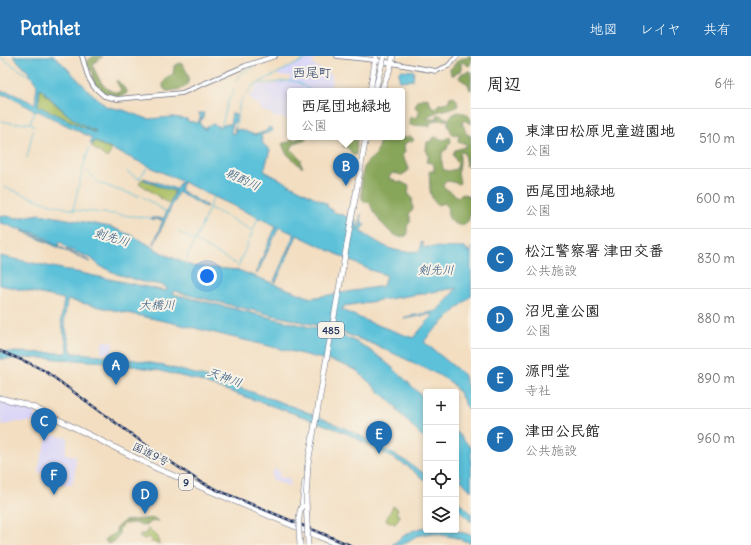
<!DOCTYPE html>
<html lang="ja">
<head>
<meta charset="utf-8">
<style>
	body { margin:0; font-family:Delius,"Klee One",sans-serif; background:#f6f6f6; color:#222 }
	.controls { position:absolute; right:12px; bottom:12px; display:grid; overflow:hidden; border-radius:4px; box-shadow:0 2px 6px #0003 }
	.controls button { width:36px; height:36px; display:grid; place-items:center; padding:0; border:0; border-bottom:1px solid #e0e0e0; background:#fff; color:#222; font:20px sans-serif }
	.you { position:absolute; left:207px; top:220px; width:14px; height:14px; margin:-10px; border:3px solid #fff; border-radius:50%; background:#1a73e8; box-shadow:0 0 0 6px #1a73e833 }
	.badge { display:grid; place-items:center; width:26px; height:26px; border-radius:50%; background:#1f6fb2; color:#fff; font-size:13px; font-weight:700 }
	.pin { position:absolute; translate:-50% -33px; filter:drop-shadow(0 1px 2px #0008) }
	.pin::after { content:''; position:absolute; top:21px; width:14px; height:12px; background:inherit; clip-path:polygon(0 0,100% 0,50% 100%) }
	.popup { position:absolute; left:287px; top:32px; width:118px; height:52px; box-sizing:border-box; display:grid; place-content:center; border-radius:4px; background:#fff; filter:drop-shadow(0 1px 3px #0005); font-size:13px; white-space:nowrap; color:#767676 }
	.popup b { font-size:15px; color:#222 }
	.popup::after { content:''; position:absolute; left:50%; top:100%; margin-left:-8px; border:8px solid transparent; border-top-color:#fff }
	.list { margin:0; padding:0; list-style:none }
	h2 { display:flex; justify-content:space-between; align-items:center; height:52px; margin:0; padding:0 16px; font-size:17px }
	h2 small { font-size:13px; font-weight:400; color:#767676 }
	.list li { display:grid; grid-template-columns:26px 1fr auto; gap:12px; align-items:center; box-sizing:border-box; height:60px; padding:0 16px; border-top:1px solid #e0e0e0 }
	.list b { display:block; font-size:15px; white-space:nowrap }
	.list p { margin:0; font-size:13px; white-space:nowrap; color:#767676 }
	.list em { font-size:13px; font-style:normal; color:#767676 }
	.icon { flex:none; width:22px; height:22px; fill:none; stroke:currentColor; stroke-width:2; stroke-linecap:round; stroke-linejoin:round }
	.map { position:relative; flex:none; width:471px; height:489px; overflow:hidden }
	header { display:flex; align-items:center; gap:24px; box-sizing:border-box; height:56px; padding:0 20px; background:#1f6fb2; color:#fff }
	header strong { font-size:19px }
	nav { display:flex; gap:22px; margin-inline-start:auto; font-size:14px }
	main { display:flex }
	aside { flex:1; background:#fff }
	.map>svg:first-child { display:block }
</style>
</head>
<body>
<header>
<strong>Pathlet</strong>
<nav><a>地図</a><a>レイヤ</a><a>共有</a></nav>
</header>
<main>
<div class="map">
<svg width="471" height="489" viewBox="0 0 471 489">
	<rect width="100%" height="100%" fill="#f7f3e8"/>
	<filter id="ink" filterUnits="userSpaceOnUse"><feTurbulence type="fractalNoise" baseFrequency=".025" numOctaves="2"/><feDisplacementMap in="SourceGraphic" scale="8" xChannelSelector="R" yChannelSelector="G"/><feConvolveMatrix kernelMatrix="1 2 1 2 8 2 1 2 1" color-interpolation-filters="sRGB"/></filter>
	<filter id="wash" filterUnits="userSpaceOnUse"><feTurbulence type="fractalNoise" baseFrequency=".012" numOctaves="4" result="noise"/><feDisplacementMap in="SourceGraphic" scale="16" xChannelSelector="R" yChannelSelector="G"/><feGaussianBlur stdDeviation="0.9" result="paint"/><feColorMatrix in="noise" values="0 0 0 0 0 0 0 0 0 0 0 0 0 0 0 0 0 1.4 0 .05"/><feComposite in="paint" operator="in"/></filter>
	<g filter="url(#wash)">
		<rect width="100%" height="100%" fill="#f3dec1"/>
		<!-- built -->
		<path fill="#dad6f7" d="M 310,1 L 315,3 L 312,8 L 332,19 L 332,26 L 329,35 L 290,35 L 290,63 L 274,61 L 270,57 L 262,55 L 260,50 L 252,45 L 248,39 L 249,38 L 251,40 L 252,39 L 257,29 L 271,29 L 281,26 L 288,26 L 291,20 L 279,20 L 277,18 Z
			M 103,285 L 113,286 L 112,298 L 101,297 Z
			M 0,345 L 21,349 L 34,355 L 37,366 L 18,366 L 2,369 L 0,358 Z
			M 49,378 L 68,382 L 65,398 L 76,400 L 75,415 L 72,429 L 42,424 L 44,419 L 38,415 L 41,401 Z
			M 275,413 L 280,415 L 279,421 L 283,422 L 284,421 L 290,423 L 290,431 L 272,423 L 271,418 Z"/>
		<!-- green -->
		<path fill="#abc065" stroke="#637862" d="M 40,32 C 59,53 70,62 95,75 L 95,77 L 38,50 Z
			M 94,85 L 112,94 L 107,102 L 92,91 Z
			M 142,123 L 163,132 L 175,135 L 169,148 L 139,127 Z
			M 393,450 L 398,453 L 396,457 L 400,460 L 395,468 L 386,464 Z
			M 148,473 L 158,481 L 159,488 L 150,485 L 151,484 L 148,481 L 145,483 L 140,482 L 140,478 L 146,478 Z"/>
		<!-- forest -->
		<path fill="#88a65a" stroke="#526a5c" d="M 94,0 L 103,0 L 93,8 C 93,12 95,14 96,17 C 102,29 106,35 119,37 L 121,34 L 116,25 L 117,24 L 127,35 L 127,37 C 116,45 101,37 94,27 C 92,23 94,18 92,14 L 89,14 L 86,6 Z
			M 468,0 L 471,0 L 471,6 L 469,10 L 463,6 L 461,7 L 461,14 L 454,19 L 451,19 L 450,13 C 457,7 456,2 466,2 Z
			M 180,7 L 182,8 C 190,18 193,32 176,34 C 173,34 169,36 167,35 C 157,31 168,20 173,18 L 174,10 Z
			M 471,15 L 471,34 L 470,34 L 468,28 L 460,23 L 459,21 L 462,17 Z
			M 453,40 L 457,44 L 458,50 C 449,54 436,54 428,61 L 428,63 L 437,63 L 437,59 L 440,59 L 443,61 L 447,62 L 447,64 L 438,64 L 430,67 L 430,70 L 428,70 L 410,69 L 409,63 L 411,61 L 416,62 L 420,56 L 415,51 C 417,44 420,41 429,43 L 431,50 L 435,52 L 439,48 L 448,46 L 450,41 Z
			M 458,56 C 467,57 471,59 471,68 L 464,64 L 462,68 C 467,73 462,77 471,80 L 471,99 L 467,101 L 468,110 L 466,110 L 464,97 L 461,96 L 460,97 L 460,108 L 458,116 L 460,127 L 458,128 L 453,126 L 447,125 L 443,129 L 445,132 L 458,141 L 463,138 L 467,139 L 471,143 C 471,152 471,173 459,169 C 455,168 451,166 449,162 C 447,159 448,154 447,150 L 444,147 L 437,149 C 427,138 431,129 429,116 L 430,115 L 434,115 L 434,109 L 432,107 L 426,106 C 429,102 429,98 426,94 L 427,86 L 431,85 L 432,82 L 435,81 L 444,84 L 450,81 L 451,86 L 448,89 L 447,93 L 442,96 L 442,106 L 443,113 L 448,115 L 456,113 L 458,108 L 453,99 L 455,94 L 465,91 L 467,88 L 459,86 L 458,85 L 459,79 L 456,78 L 455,80 L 453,79 C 446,68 445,61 458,56 Z
			M 402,80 L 405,82 L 410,80 L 414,83 L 413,85 L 407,86 L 404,89 L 405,96 L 402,100 L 408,110 L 408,115 L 402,119 L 394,117 L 391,118 L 389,122 L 398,126 L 401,126 L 409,130 L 408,137 L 412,142 L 413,154 L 409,158 C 411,163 411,165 407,170 L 408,177 L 406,180 C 403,180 400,181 397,180 C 387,176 373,158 370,147 L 365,146 L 362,143 C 361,134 361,117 365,109 C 367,105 373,102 376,98 C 379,93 377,85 384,82 C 389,79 397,82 402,80 Z
			M 300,81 L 305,81 L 308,83 C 301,84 294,86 291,93 L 302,104 L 300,106 L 303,111 L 301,111 L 286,97 L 282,88 L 283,87 L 289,86 L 292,83 L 295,84 Z
			M 343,81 L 357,81 L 356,99 L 353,99 L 348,92 L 344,91 Z
			M 154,462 L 158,465 L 151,466 L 145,470 L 134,467 L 124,468 L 119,473 C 120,481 116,486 108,488 L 105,485 L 106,482 L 115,477 L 117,471 L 124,465 Z"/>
		<!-- water -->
		<path fill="#5bc1d9" stroke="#3b789c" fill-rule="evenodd" d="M 13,0 L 54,0 L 61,6 L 88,34 L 107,51 L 123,54 L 148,63 L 173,61 L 187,63 L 187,65 L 198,67 L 201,60 L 199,59 L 199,57 L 204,57 L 203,63 L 201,63 L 200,68 L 202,71 L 205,71 L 204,73 L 205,74 L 207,70 L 214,68 L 221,72 L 222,70 L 227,68 L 230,69 L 232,57 L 236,58 L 235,66 C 231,69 232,72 231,77 L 234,78 L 235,71 L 235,75 L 239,73 L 255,79 L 267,75 L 267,73 L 270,71 L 273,75 L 261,79 L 263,88 L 270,94 L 264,115 L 327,148 L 327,151 L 331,153 L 334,156 L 354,163 L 358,169 L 357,173 L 360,171 L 360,161 L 361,158 L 362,167 L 365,168 L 361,176 C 385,190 391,198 420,195 L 421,187 L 422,186 L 424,193 L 426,191 L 466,192 L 466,194 L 468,194 L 468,196 L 470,196 L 471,191 L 471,240 L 429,279 L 424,286 L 463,318 L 471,341 L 471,359 L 460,338 L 452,327 L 437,318 L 378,290 L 336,274 L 180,237 L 177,235 L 173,236 L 173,238 L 338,278 C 376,292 398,317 426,344 L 426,385 L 397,354 L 397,352 L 356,314 L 339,307 L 182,269 L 68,244 L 67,246 L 64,265 L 71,294 L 73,297 C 143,300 207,320 272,343 C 314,358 350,373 388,395 C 401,402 414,410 426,419 L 426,425 L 407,410 L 382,396 L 348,378 L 307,362 L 196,324 L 157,314 L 108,306 L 42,302 L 0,303 L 0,296 L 67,297 L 68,295 L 61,264 L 64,243 L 0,229 L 0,200 L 166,235 L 167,232 L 162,229 L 143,226 L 117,218 L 100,210 L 91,202 L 68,193 L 61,186 L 59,187 L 58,190 L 90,205 L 90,206 L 22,175 L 23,174 L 57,189 C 51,184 24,171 17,173 L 5,168 L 0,167 L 0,159 L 17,162 L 40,158 L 111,171 L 137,182 L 164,198 L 192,210 L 238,214 L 311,242 L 383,230 L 386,219 L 370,214 L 297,179 L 276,226 L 274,225 L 294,179 L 294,178 L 279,171 L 257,218 L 256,217 L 257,214 L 276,170 L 183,126 L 180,134 L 207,150 L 205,151 L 178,136 L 154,189 L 153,189 L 163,164 L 151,163 L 151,162 L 164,162 L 166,157 L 165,156 L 167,155 L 175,135 L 163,132 L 143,123 L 144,122 L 176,133 L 181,125 L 94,85 L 92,89 L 90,88 L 92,82 L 38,55 L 34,56 L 34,54 L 6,39 L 0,39 L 0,35 L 9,36 L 35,48 L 37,29 L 29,17 ZM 40,32 C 58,49 72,67 96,75 L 95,77 L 38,50 ZM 457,232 L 437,255 L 405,261 L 404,263 L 432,258 L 433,259 L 413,282 L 369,266 L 342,254 L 344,250 Z
			M 401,14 L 414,15 L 413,24 L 399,25 L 399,16 Z
			M 456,375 L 471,392 L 471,435 L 460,423 L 461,420 L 456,415 Z
			M 456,444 L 471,457 L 471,466 L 456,451 Z
			M 426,471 L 426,474 L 454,474 L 471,479 L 471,487 L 453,481 L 431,477 L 416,480 L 402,489 L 392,489 C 402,480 413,473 426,471 Z"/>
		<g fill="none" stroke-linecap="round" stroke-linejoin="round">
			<!-- stream -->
			<path stroke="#5bc1d9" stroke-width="1" d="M 0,1 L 31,21
				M 236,26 C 242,12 249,16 257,8
				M 260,27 C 271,29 281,24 292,25 C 299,25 306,32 312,35
				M 247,38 L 252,30 L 308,2
				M 0,65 L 13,67
				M 15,67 L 30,67 L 35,56
				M 30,67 L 34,70
				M 236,71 L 240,46 L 245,40
				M 221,73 L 227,48 L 234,34
				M 27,102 L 33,74
				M 86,114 L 99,127
				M 127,116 L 139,123 L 149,109
				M 100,127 L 117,134 L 140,140
				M 4,131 L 41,145 L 73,154 L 151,162
				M 143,141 L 166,156
				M 208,151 L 232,163
				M 73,154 L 82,116 L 89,92
				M 233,164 L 251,174
				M 203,167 L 214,140
				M 179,176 L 195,185
				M 197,186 L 236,208
				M 186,204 L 202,169
				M 238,211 L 259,160"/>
			<!-- canal -->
			<path stroke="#5bc1d9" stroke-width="2" d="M 202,169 L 203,167"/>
		</g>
	</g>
	<g filter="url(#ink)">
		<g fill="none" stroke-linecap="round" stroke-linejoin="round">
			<defs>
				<path id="major" d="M 82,0 L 88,21 L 94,31 L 104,40 L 117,43 L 182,37 L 245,10 L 275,0
					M 337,0 L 375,4 L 436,15 L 448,10 L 457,0"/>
				<path id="highway" d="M 370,35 L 376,0
					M 375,35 L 381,11
					M 381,35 L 390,13 L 393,0
					M 0,342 L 21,347 L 33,351 L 158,413 L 339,489
					M 307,413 L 366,81
					M 302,450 L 305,425"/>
			</defs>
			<!-- major casing -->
			<use href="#major" stroke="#676c81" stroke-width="5.5"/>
			<!-- highway casing -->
			<use href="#highway" stroke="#676c81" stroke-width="6"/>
			<!-- major -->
			<use href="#major" stroke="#fff" stroke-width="4"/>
			<!-- highway -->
			<use href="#highway" stroke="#fff" stroke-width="5"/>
			<defs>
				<path id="rail" d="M 0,295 L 29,307 L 45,315 L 153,394 L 199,425 L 222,436 L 350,489"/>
			</defs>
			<!-- rail casing -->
			<use href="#rail" stroke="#1b2f5e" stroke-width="2.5"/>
			<!-- rail -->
			<use href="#rail" stroke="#f7f3e8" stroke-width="1" stroke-dasharray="3" stroke-linecap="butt"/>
			<defs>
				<path id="highway-bridge" d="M 381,11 L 384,1
					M 308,409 L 306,442 L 308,489
					M 300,489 C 299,479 297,458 302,450"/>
			</defs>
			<!-- highway-bridge casing -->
			<use href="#highway-bridge" stroke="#676c81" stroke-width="6" stroke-linecap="butt"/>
			<!-- highway-bridge -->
			<use href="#highway-bridge" stroke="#fff" stroke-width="5"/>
		</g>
	</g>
	<g text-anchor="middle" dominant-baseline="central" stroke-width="4" stroke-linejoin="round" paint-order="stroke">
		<!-- shield labels -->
		<g fill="#f7f3e8" stroke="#5d6a87" stroke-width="1">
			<rect x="318" y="266" width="26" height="16" rx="3"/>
			<rect x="179" y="418" width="14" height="16" rx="3"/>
		</g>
		<g font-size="10" font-weight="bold" fill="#1b2f5e">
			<text x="331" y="274">485</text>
			<text x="186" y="426">9</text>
		</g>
		<!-- street labels -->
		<g font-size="11" fill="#1b2f5e" stroke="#f7f3e8">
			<text transform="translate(151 398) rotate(26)">国道9号</text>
		</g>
		<!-- water labels -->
		<g font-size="12" font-style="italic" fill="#2b547d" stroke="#f7f3e8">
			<text transform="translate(243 123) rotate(25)">朝酌川</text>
			<text transform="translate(112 181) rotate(17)">剣先川</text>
			<text x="436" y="213">剣先川</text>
			<text x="157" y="248">大橋川</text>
			<text transform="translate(225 321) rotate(20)">天神川</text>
		</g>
		<!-- quarter labels -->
		<g font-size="13" fill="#1b2f5e" stroke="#f7f3e8">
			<text x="312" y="16">西尾町</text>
		</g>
	</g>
</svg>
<div class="controls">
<button>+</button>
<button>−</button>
<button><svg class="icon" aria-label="locate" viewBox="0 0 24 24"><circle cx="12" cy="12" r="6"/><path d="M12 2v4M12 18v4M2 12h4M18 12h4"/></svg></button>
<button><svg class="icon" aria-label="layers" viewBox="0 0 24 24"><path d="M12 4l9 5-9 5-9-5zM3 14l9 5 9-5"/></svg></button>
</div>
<div class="you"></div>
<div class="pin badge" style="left:116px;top:329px">A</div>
<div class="pin badge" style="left:346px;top:130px">B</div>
<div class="popup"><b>西尾団地緑地</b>公園</div>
<div class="pin badge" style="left:44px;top:385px">C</div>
<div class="pin badge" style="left:145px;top:458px">D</div>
<div class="pin badge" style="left:379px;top:398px">E</div>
<div class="pin badge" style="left:54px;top:439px">F</div>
</div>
<aside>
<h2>周辺<small>6件</small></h2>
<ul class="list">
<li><span class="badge">A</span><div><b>東津田松原児童遊園地</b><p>公園</p></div><em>510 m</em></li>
<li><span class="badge">B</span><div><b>西尾団地緑地</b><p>公園</p></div><em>600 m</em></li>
<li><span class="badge">C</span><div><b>松江警察署 津田交番</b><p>公共施設</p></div><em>830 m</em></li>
<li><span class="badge">D</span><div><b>沼児童公園</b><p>公園</p></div><em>880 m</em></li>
<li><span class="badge">E</span><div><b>源門堂</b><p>寺社</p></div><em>890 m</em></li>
<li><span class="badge">F</span><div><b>津田公民館</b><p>公共施設</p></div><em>960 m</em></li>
</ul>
</aside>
</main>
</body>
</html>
